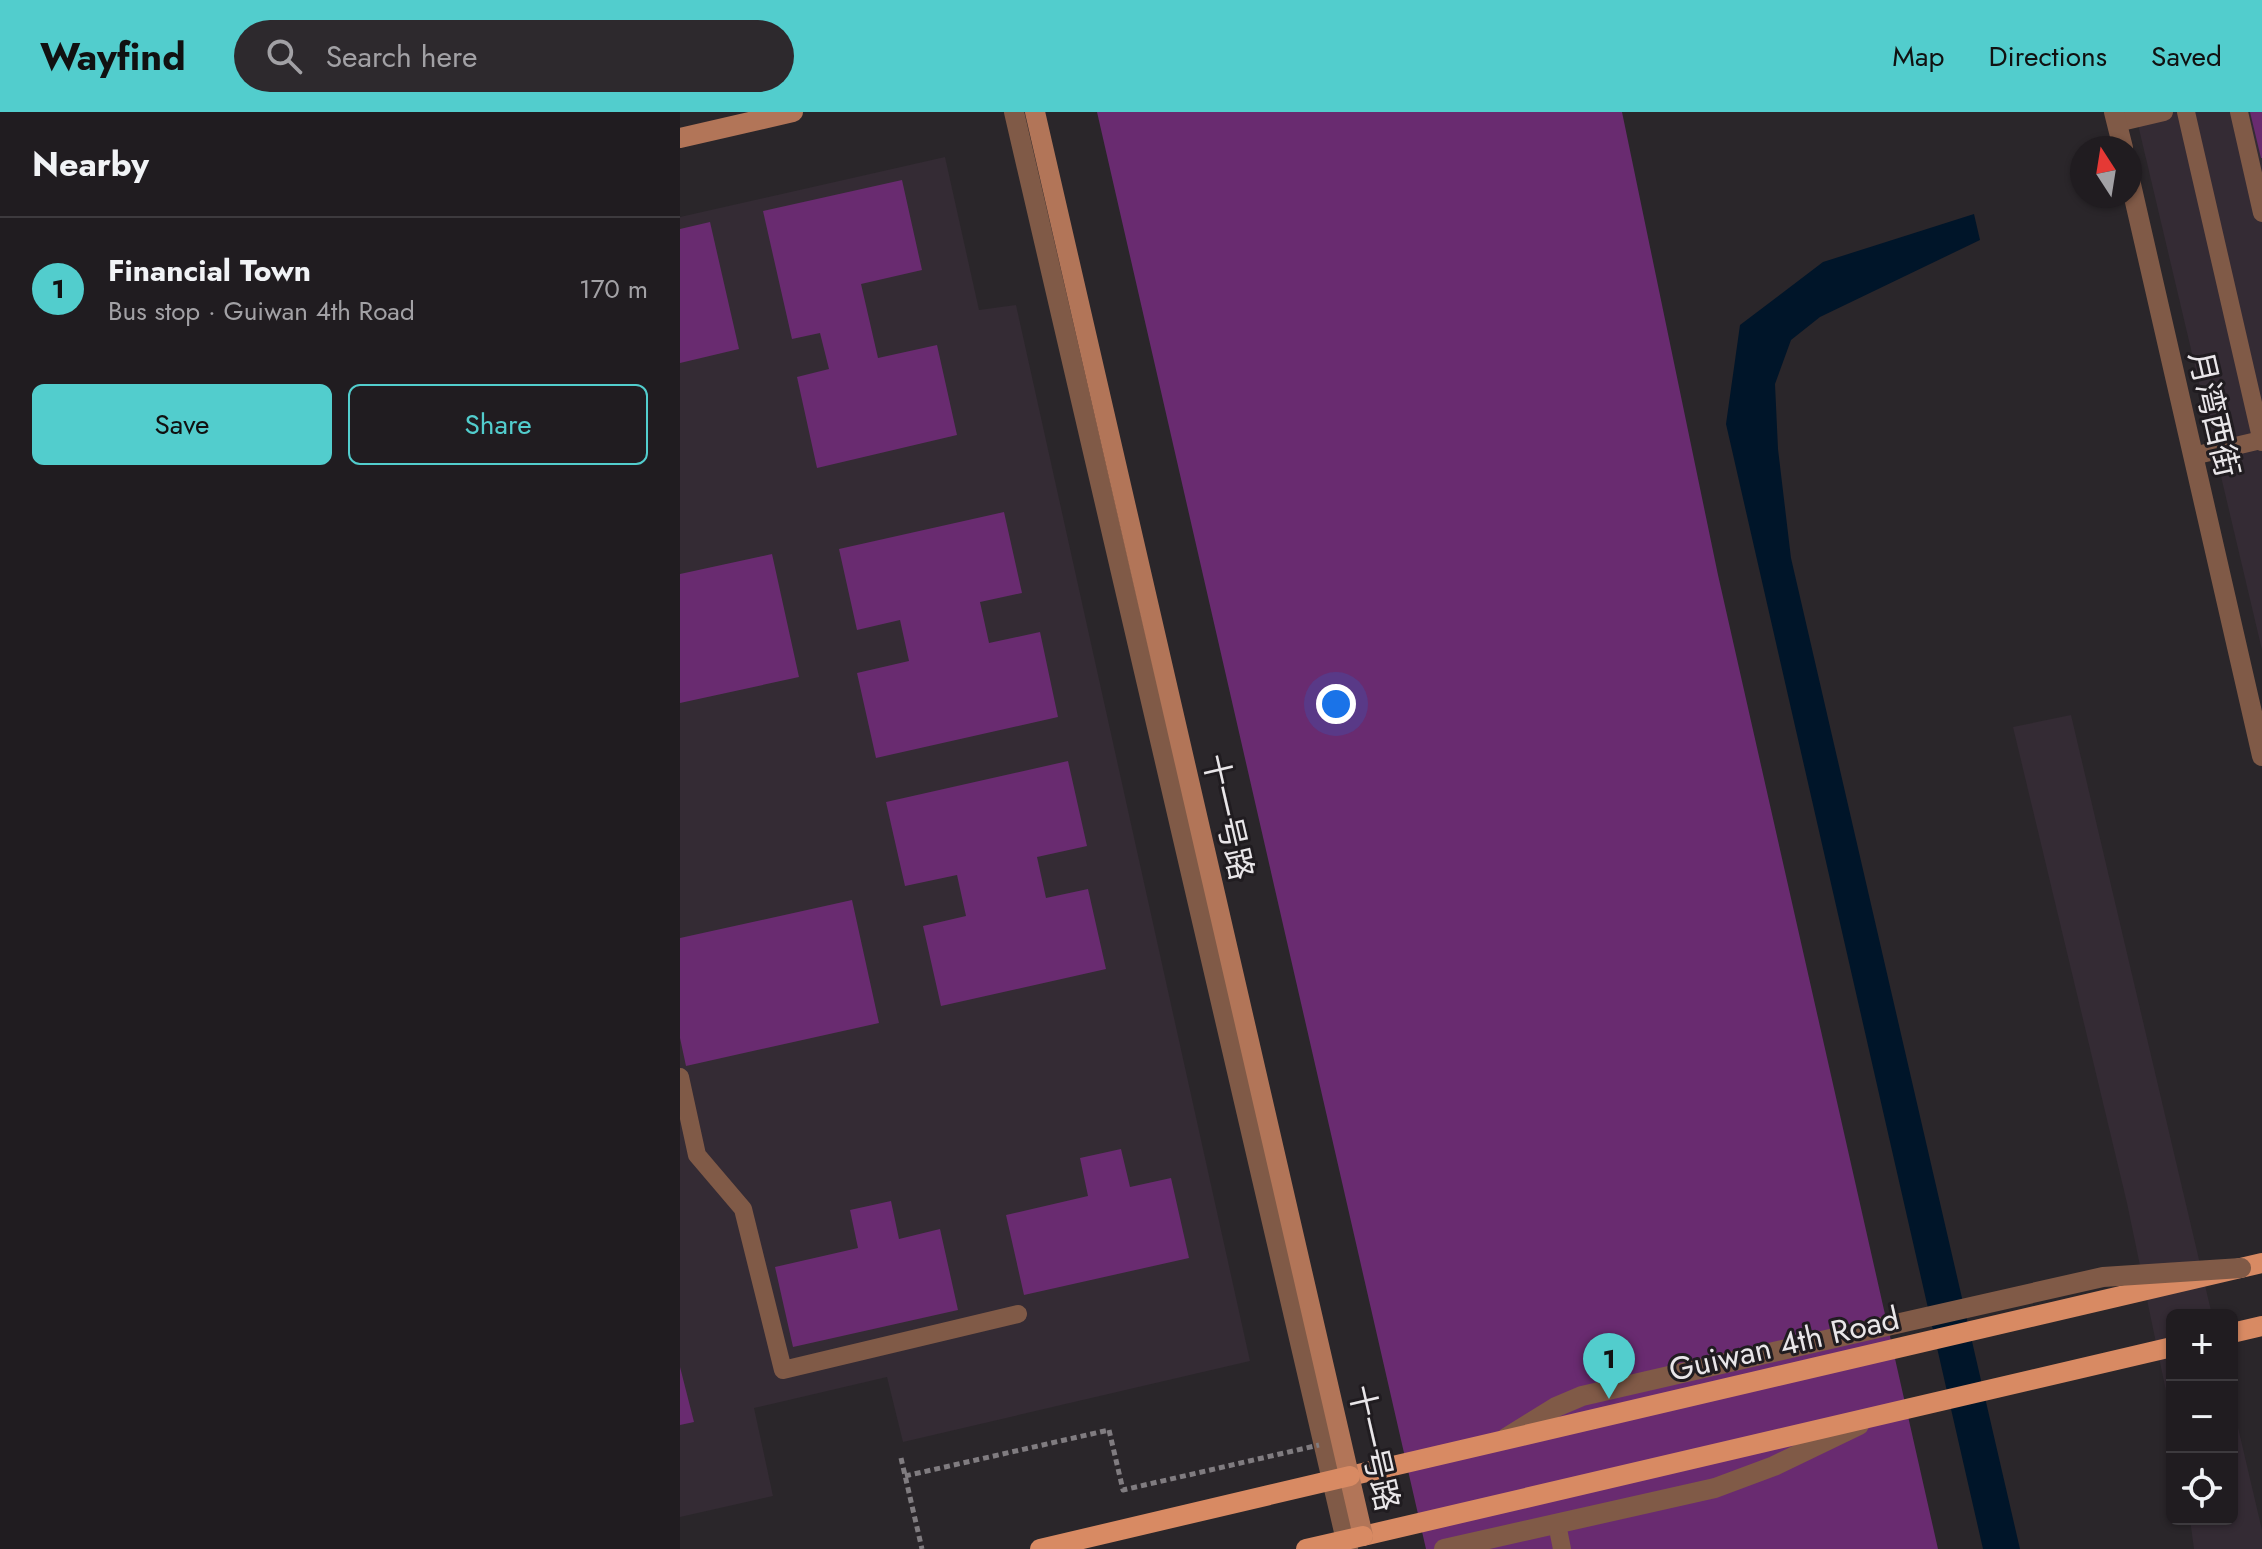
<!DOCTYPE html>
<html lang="en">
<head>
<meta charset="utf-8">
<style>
	body { margin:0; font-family:Jost,"Noto Sans SC",sans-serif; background:#2d292d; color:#f1f3f6 }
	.controls { position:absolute; right:24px; bottom:24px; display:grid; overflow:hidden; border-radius:12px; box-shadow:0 2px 6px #0004 }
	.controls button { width:72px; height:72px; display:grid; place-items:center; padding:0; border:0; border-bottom:2px solid #3d3a3e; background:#201c20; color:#f1f3f6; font:40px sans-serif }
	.compass { position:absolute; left:1390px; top:24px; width:72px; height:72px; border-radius:50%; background:#201c20; box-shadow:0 2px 6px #0004; rotate:348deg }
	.you { position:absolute; left:656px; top:592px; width:28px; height:28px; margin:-20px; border:6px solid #fff; border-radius:50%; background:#1a73e8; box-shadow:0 0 0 12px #1a73e833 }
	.badge { display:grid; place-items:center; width:52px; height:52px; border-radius:50%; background:#52cdcd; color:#111; font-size:26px; font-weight:700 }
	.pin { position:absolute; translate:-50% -66px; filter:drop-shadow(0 2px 4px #0008) }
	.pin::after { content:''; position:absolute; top:42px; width:28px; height:24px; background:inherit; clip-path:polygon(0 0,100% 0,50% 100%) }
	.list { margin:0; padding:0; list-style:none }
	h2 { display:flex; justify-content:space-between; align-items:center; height:104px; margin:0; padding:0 32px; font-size:34px }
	h2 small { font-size:26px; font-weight:400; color:#a2a1a5 }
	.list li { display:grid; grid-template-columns:52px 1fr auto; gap:24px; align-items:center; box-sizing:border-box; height:144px; padding:0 32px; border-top:2px solid #3d3a3e }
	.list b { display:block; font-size:30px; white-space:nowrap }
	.list p { margin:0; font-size:26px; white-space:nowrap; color:#a2a1a5 }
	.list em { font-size:26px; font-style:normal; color:#a2a1a5 }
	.actions { display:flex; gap:16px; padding:24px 32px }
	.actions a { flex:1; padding:18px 0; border:2px solid #52cdcd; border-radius:12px; text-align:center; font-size:28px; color:#52cdcd }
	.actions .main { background:#52cdcd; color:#111 }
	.icon { flex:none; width:44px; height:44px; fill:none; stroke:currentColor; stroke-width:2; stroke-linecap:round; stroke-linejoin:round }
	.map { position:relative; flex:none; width:1582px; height:1437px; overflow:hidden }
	header { display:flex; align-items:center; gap:48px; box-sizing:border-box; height:112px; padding:0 40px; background:#52cdcd; color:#111 }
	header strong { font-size:38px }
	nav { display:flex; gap:44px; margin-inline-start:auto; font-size:28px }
	.search { width:560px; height:72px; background:#2d292d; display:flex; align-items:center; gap:20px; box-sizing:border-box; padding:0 28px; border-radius:44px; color:#a2a1a5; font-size:30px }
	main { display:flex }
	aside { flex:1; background:#201c20 }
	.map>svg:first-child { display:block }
</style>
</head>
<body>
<header>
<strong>Wayfind</strong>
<div class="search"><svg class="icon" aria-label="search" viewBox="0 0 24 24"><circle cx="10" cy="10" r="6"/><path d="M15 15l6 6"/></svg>Search here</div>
<nav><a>Map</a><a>Directions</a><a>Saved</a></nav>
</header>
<main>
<aside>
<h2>Nearby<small></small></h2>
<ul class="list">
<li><span class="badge">1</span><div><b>Financial Town</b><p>Bus stop · Guiwan 4th Road</p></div><em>170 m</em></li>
</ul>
<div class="actions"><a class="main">Save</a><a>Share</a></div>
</aside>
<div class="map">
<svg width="1582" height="1437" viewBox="0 0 1582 1437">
	<rect width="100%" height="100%" fill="#2a262a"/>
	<!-- built -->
	<path fill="#342b34" d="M 1455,0 L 1582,0 L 1582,538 Z
		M 265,45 L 299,198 L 336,193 L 570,1249 L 223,1330 L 207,1265 L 74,1296 L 93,1384 L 0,1405 L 0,105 Z
		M 1391,603 L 1532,1203 L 1492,1203 L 1492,1308 L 1447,1091 L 1333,615 Z
		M 1552,1290 L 1582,1418 L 1582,1437 L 1514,1437 L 1510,1407 L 1552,1407 Z"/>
	<!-- water -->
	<path fill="#001529" d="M 1294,102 L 1300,128 L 1140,205 L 1111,228 L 1095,272 L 1098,337 L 1111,446 L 1340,1437 L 1303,1437 L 1046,312 L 1060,213 L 1143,150 Z"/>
	<!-- building -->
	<path fill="#692b70" d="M 417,0 L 942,0 L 1038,463 L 1258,1437 L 746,1437 Z
		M 1570,0 L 1582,0 L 1582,46 L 1581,46 Z
		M 222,68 L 242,158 L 181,172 L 198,246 L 257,233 L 277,323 L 137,356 L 117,265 L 149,257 L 140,221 L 112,227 L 83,99 Z
		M 30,110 L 59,237 L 0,251 L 0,117 Z
		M 324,400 L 342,481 L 300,490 L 309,531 L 360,520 L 378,605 L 196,646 L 177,561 L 229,549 L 220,508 L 177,518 L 159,437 Z
		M 92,442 L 119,565 L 0,591 L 0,462 Z
		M 388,649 L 407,734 L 357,745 L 366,786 L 408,777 L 426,857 L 261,894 L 243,814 L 286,804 L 277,763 L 225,774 L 206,690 Z
		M 172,788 L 199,911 L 6,954 L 0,926 L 0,826 Z
		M 441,1037 L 450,1075 L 491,1066 L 509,1146 L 344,1183 L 326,1103 L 408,1084 L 400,1046 Z
		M 211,1089 L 219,1127 L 260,1117 L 278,1198 L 113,1235 L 95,1155 L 178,1136 L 170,1098 Z
		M 0,1255 L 14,1310 L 0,1313 Z"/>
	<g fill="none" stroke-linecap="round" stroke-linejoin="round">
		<!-- path -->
		<path stroke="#807c80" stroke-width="5" stroke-dasharray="6 4" stroke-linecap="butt" d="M 221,1346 L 242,1437
			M 225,1364 L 429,1318"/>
		<!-- lane -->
		<path stroke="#805a47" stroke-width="18" d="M 1506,0 L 1582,330
			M 1559,0 L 1582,101
			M 1437,11 L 1484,0
			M 1513,344 L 1581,328
			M 0,965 L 17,1043 L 63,1097 L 103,1258 L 338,1202
			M 877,1412 L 882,1437"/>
		<!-- street -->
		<path stroke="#805a47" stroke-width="20" d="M 334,0 L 668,1437
			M 1434,0 L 1443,36
			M 1450,68 L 1582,644
			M 826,1326 L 876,1295 L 902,1284 L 1207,1214
			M 764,1437 L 1035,1376 L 1094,1354 L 1179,1313"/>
		<!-- secondary -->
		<path stroke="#b27558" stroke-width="20" d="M 0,26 L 113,0"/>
		<!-- primary -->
		<path stroke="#d88a63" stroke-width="20" d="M 1552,1221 L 1582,1214
			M 670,1364 L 1582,1151
			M 683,1424 L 1492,1235"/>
		<!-- path-bridge -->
		<path stroke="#807c80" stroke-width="5" stroke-dasharray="6 4" stroke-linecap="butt" d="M 429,1318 L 443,1378 L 639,1333"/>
		<!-- street-bridge -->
		<path stroke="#805a47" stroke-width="20" d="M 1207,1214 L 1423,1165 L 1561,1156"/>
		<!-- secondary-bridge -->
		<path stroke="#b27558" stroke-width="20" d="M 355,0 L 683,1424"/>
		<!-- primary-bridge -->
		<path stroke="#d88a63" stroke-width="20" d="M 360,1437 L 670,1364
			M 626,1437 L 683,1424"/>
	</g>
	<g text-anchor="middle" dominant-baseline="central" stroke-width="6" stroke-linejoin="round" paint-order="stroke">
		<!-- street labels -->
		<g font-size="32" fill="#e9e6e9" stroke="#201c20">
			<text transform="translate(1534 302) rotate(77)">月湾西街</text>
			<text transform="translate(548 705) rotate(77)">十一号路</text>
			<text transform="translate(1104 1232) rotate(-13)">Guiwan 4th Road</text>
			<text transform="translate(694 1336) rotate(77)">十一号路</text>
		</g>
	</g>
</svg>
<div class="controls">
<button>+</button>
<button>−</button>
<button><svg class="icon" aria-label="locate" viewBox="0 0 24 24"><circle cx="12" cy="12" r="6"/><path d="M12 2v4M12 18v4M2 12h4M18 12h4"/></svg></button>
</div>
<svg class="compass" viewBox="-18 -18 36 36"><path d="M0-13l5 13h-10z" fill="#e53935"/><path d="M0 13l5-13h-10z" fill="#a2a1a5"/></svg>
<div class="you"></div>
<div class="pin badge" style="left:929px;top:1287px">1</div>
</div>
</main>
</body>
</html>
